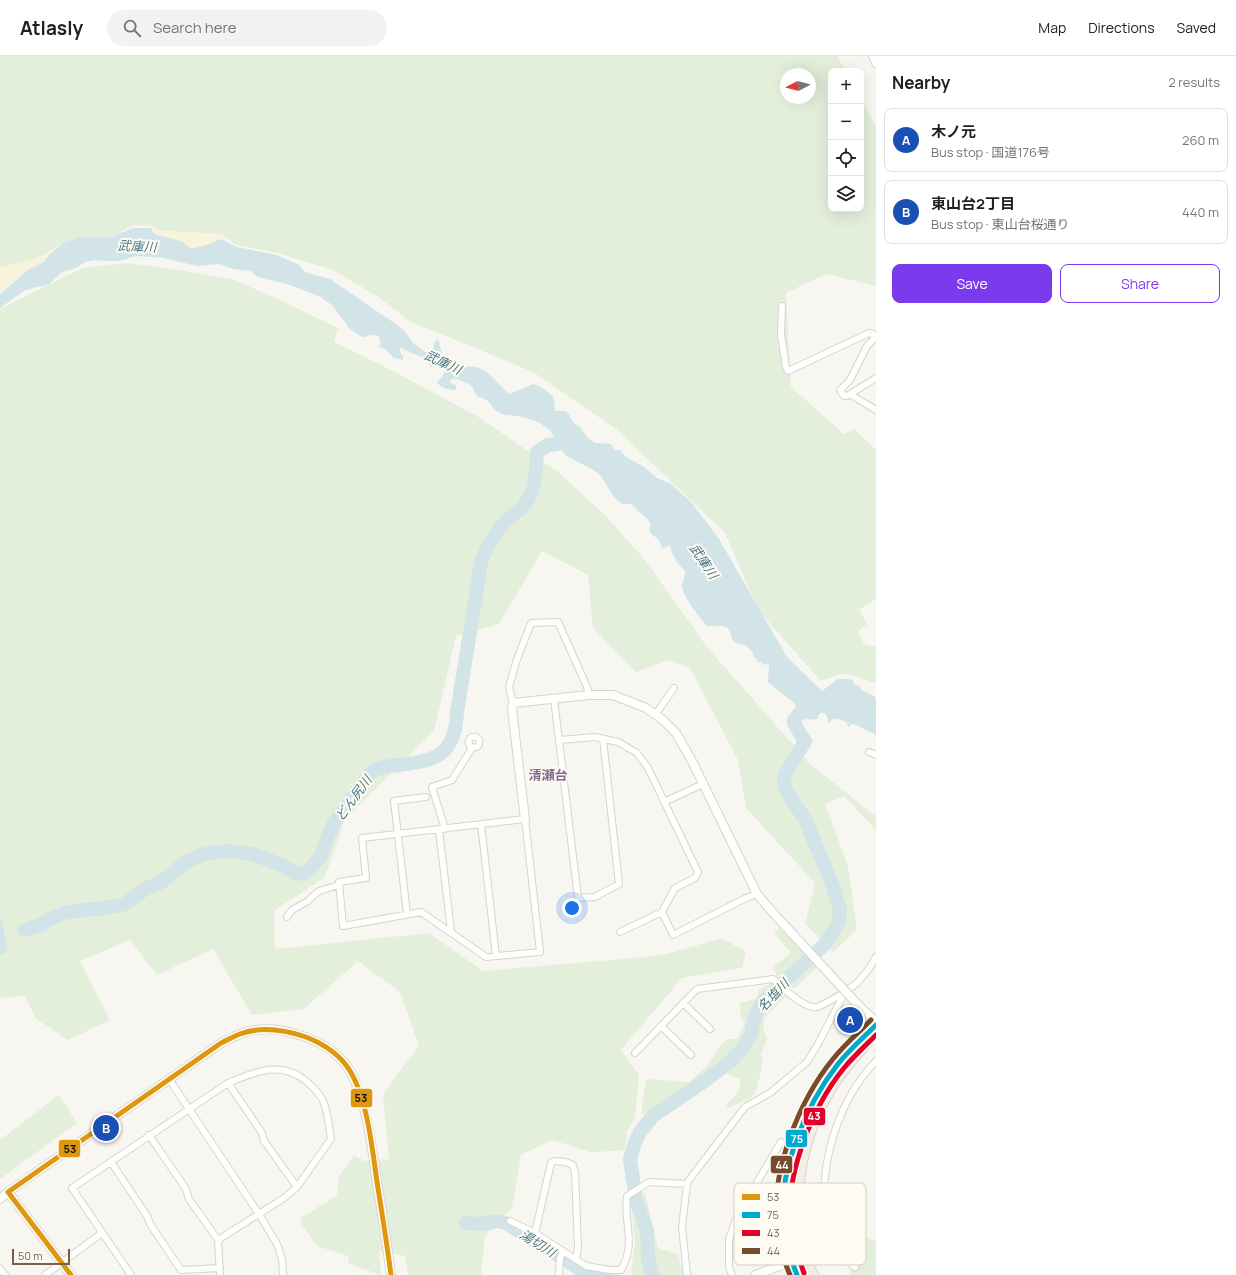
<!DOCTYPE html>
<html lang="en">
<head>
<meta charset="utf-8">
<style>
	body { margin:0; font-family:Manrope,"Noto Sans JP",sans-serif; background:#f2f2f2; color:#202124 }
	.controls { position:absolute; right:12px; top:12px; display:grid; overflow:hidden; border-radius:8px; box-shadow:0 4px 16px #0002 }
	.controls button { width:36px; height:36px; display:grid; place-items:center; padding:0; border:0; border-bottom:1px solid #e0e0e0; background:#fff; color:#202124; font:20px sans-serif }
	.compass { position:absolute; left:780px; top:12px; width:36px; height:36px; border-radius:50%; background:#fff; box-shadow:0 4px 16px #0002; rotate:263deg }
	.scale { position:absolute; left:12px; bottom:10px; width:58px; box-sizing:border-box; padding-left:4px; border:2px solid #766150; border-top:0; font-size:11px; line-height:14px; white-space:nowrap; color:#766150; -webkit-text-stroke:3px #fefbf3; paint-order:stroke }
	.you { position:absolute; left:572px; top:852px; width:14px; height:14px; margin:-10px; border:3px solid #fff; border-radius:50%; background:#1a73e8; box-shadow:0 0 0 6px #1a73e833 }
	.badge { display:grid; place-items:center; width:26px; height:26px; border-radius:50%; background:#7c3aed; color:#fff; font-size:13px; font-weight:700 }
	.pin { position:absolute; translate:-50% -50%; border:2px solid #fff; box-shadow:0 1px 4px #0006 }
	.list { margin:0; padding:0; list-style:none }
	h2 { display:flex; justify-content:space-between; align-items:center; height:52px; margin:0; padding:0 16px; font-size:17px }
	h2 small { font-size:13px; font-weight:400; color:#757577 }
	.list li { display:grid; grid-template-columns:26px 1fr auto; gap:12px; align-items:center; box-sizing:border-box; height:64px; margin:0 8px 8px; padding:0 8px; border:1px solid #e0e0e0; border-radius:8px }
	.list b { display:block; font-size:15px; white-space:nowrap }
	.list p { margin:0; font-size:13px; white-space:nowrap; color:#757577 }
	.list em { font-size:13px; font-style:normal; color:#757577 }
	.actions { display:flex; gap:8px; padding:12px 16px }
	.actions a { flex:1; padding:9px 0; border:1px solid #7c3aed; border-radius:8px; text-align:center; font-size:14px; color:#7c3aed }
	.actions .main { background:#7c3aed; color:#fff }
	.icon { flex:none; width:22px; height:22px; fill:none; stroke:currentColor; stroke-width:2; stroke-linecap:round; stroke-linejoin:round }
	.map { position:relative; flex:none; width:876px; height:1219px; overflow:hidden }
	header { display:flex; align-items:center; gap:24px; box-sizing:border-box; height:56px; padding:0 20px; background:#fff; border-bottom:1px solid #e0e0e0 }
	header strong { font-size:19px }
	nav { display:flex; gap:22px; margin-inline-start:auto; font-size:14px }
	.search { width:280px; height:36px; background:#f2f2f2; display:flex; align-items:center; gap:10px; box-sizing:border-box; padding:0 14px; border-radius:22px; color:#757577; font-size:15px }
	main { display:flex }
	aside { flex:1; background:#fff }
	.map>svg:first-child { display:block }
</style>
</head>
<body>
<header>
<strong>Atlasly</strong>
<div class="search"><svg class="icon" aria-label="search" viewBox="0 0 24 24"><circle cx="10" cy="10" r="6"/><path d="M15 15l6 6"/></svg>Search here</div>
<nav><a>Map</a><a>Directions</a><a>Saved</a></nav>
</header>
<main>
<div class="map">
<svg width="876" height="1219" viewBox="0 0 876 1219">
	<rect width="100%" height="100%" fill="#f8f6f0"/>
	<!-- green -->
	<path fill="#e4efdb" fill-rule="evenodd" d="M 0,0 L 837,0 L 846,15 L 831,15 L 831,153 L 861,153 L 861,43 L 876,70 L 876,230 L 826,218 L 786,237 L 791,331 L 844,378 L 854,373 L 876,394 L 876,543 L 859,554 L 867,568 L 857,576 L 865,589 L 876,591 L 876,627 L 844,617 L 821,625 L 758,554 L 725,477 L 616,373 L 533,316 L 429,273 L 412,267 L 377,240 L 333,214 L 278,197 L 236,189 L 221,178 L 161,175 L 151,170 L 145,169 L 132,170 L 111,181 L 76,181 L 73,184 L 63,187 L 37,202 L 0,212 ZM 786,18 L 810,18 L 810,42 L 786,42 Z
		M 128,207 L 174,213 L 231,223 L 276,242 L 338,272 L 334,286 L 389,313 L 477,360 L 557,415 L 604,458 L 645,504 L 707,591 L 810,708 L 876,760 L 876,774 L 844,740 L 825,748 L 848,810 L 857,874 L 833,896 L 805,868 L 815,827 L 746,752 L 738,704 L 690,612 L 669,604 L 636,616 L 593,572 L 588,519 L 542,495 L 499,568 L 456,580 L 434,675 L 345,763 L 325,821 L 274,855 L 275,893 L 429,877 L 483,915 L 634,902 L 667,898 L 722,882 L 746,896 L 742,912 L 682,922 L 621,994 L 639,1019 L 635,1062 L 627,1075 L 625,1094 L 616,1095 L 590,1096 L 552,1084 L 521,1099 L 512,1152 L 485,1180 L 481,1219 L 408,1219 L 405,1200 L 379,1195 L 381,1219 L 349,1208 L 348,1200 L 317,1190 L 301,1167 L 301,1162 L 337,1139 L 339,1120 L 354,1099 L 364,1105 L 389,1103 L 383,1038 L 419,990 L 400,936 L 358,905 L 304,953 L 252,959 L 213,893 L 157,919 L 130,884 L 80,905 L 110,964 L 68,984 L 35,962 L 25,940 L 0,942 L 0,253 L 82,212 Z
		M 779,872 L 817,911 L 794,933 L 777,921 L 773,911 L 791,897 L 774,877 Z
		M 772,927 L 786,940 L 764,962 L 763,971 L 767,983 L 761,998 L 763,1007 L 756,1036 L 752,1041 L 727,1053 L 727,1047 C 736,1040 741,1035 740,1023 L 730,1020 L 716,1010 L 693,1029 L 668,1045 L 641,1059 L 646,1023 L 689,1026 L 707,1010 L 718,993 L 727,983 L 737,983 L 745,967 L 741,962 L 740,947 L 757,942 L 759,933 Z
		M 59,1039 L 77,1067 L 0,1123 L 0,1084 Z
		M 645,1137 L 658,1192 L 678,1198 L 683,1219 L 632,1219 L 631,1216 L 635,1186 L 631,1146 Z
		M 854,1177 L 876,1185 L 876,1219 L 851,1219 L 844,1192 Z"/>
	<!-- sand -->
	<path fill="#f8f4db" d="M 151,171 L 161,175 L 221,178 L 218,185 L 191,193 L 181,185 L 154,178 Z
		M 63,187 L 48,200 L 44,206 L 29,213 L 0,238 L 0,212 L 37,202 Z"/>
	<!-- water -->
	<path fill="#d2e4e8" d="M 133,172 L 151,172 L 154,178 L 181,185 L 191,193 L 206,189 L 221,183 L 237,191 L 277,199 L 299,209 L 305,216 L 330,223 L 403,273 L 414,288 L 425,296 L 432,297 L 435,285 L 437,284 L 439,285 L 443,304 L 453,310 L 461,310 L 463,312 C 483,305 496,326 509,338 L 533,328 L 539,330 L 552,339 L 554,344 L 555,355 L 565,355 L 568,357 L 574,367 L 580,371 L 587,381 L 595,387 L 611,388 L 615,394 L 620,394 L 626,401 L 644,411 L 657,422 L 671,428 L 692,447 L 719,483 L 787,601 L 822,635 L 838,623 L 852,623 L 855,629 L 860,630 L 861,634 L 868,637 L 869,639 L 871,638 L 876,642 L 876,681 L 875,678 C 866,676 861,669 851,668 L 849,671 L 848,671 L 847,666 C 840,664 833,659 829,668 L 827,660 L 825,657 L 820,657 L 817,663 C 811,664 801,664 796,659 L 797,652 L 794,647 L 768,626 L 769,609 L 766,608 L 764,609 L 761,606 L 757,606 L 757,603 L 754,601 C 753,595 747,589 742,588 C 740,588 737,588 736,587 C 729,583 733,575 726,571 C 721,569 713,571 707,570 C 699,560 684,543 682,530 C 682,524 686,521 685,515 C 677,507 673,501 670,490 L 667,490 L 663,493 L 661,492 C 661,490 661,487 659,485 C 655,478 646,479 651,468 C 646,460 638,456 632,448 L 623,448 L 618,445 L 614,441 L 600,419 L 595,415 L 565,399 L 550,374 L 540,367 L 523,361 L 502,358 L 494,353 L 487,344 L 477,340 L 471,329 L 455,322 L 450,324 L 451,327 L 456,330 L 456,334 C 449,334 442,332 437,327 C 441,321 448,316 444,308 L 436,308 L 430,311 L 429,305 C 420,298 409,298 402,292 L 399,293 L 403,301 L 403,304 L 394,302 L 384,292 L 379,291 C 382,286 380,278 373,279 C 369,279 366,281 362,281 L 347,271 L 348,270 L 332,249 L 319,240 L 287,228 L 258,221 L 250,215 L 233,213 L 219,208 L 197,210 L 163,202 L 137,200 L 120,205 L 106,205 L 95,204 L 85,206 L 76,212 L 62,216 L 48,229 L 36,231 L 24,235 L 0,252 L 0,238 L 29,213 L 44,206 L 48,200 L 63,187 L 73,184 L 76,181 L 111,181 Z
		M 1,861 L 8,896 L 0,899 L 0,862 Z"/>
	<g fill="none" stroke-linecap="round" stroke-linejoin="round">
		<!-- river -->
		<path stroke="#d2e4e8" stroke-width="14" d="M 24,874 L 41,869 L 49,863 L 67,856 L 113,851 L 125,848 L 145,833 L 163,825 L 186,806 L 206,797 L 229,795 L 252,798 L 282,809 L 296,818 L 305,817 L 313,810 L 321,800 L 328,780 L 334,767 L 370,717 C 378,711 388,710 399,709 C 438,704 455,699 457,656 L 479,521 C 478,505 494,477 505,466 C 511,459 521,455 526,447 C 536,433 536,413 537,396 L 548,389 L 557,388 L 570,382
			M 466,1167 L 481,1168 L 497,1165 L 506,1167 L 583,1215 L 592,1218 L 607,1218
			M 652,1219 L 648,1202 L 647,1175 L 636,1144 L 630,1103 L 634,1089 L 640,1076 L 653,1060 L 706,1024 L 730,1006 L 742,993 L 751,978 L 755,959 L 763,946 L 824,889 L 839,866 L 840,853 L 832,828 L 805,763 L 793,746 L 785,732 L 784,723 L 786,717 L 805,685 C 800,679 798,673 794,667 L 794,664 L 809,646"/>
		<defs>
			<path id="minor" d="M 782,250 L 781,279 L 786,311 L 788,315 L 869,277 L 873,278 L 874,283 L 867,290 L 850,324 L 840,334 L 844,340 L 847,340 L 876,322
				M 851,339 L 876,354
				M 554,643 L 578,842 L 595,841 L 619,828 L 603,683
				M 513,647 L 509,631 L 516,606 L 531,567 L 558,566 L 587,631 L 589,639
				M 655,659 L 674,632
				M468.5 686a5.5 5.5 0 1 1 11 0a5.5 5.5 0 1 1-11 0Z
				M 560,684 L 595,681 L 618,686 L 637,697 L 648,712 L 698,816 L 695,822 L 675,832 L 662,856 L 673,879 L 746,842 L 757,838
				M 869,696 L 876,699
				M 664,746 L 703,728
				M 525,763 L 540,896 L 486,901 L 421,856 L 343,870 L 339,826 L 366,822 L 362,782 Z
				M 481,768 L 496,900
				M 445,773 L 432,731 L 452,724 L 472,692
				M 439,774 L 451,875
				M 407,858 L 394,745 L 426,741
				M 287,861 L 292,854 L 308,845 L 313,840 L 319,835 L 339,829
				M 620,876 L 662,856
				M 683,947 L 710,973
				M 661,970 L 691,999
				M 635,997 L 697,933 L 773,923 C 782,931 805,954 817,951 C 826,948 836,941 845,936
				M 169,1023 L 259,1158 L 277,1188 L 282,1203 L 283,1219
				M 228,1027 L 262,1077 L 264,1085 L 297,1131
				M 149,1079 L 186,1133 L 189,1143 L 218,1184
				M 111,1106 L 147,1160 L 150,1168 L 181,1214 L 220,1212
				M 510,1165 L 535,1177
				M 576,1204 L 578,1192 L 575,1117 L 573,1109 L 566,1106 L 555,1105 L 551,1107 L 535,1177 L 586,1210 L 610,1214 L 621,1214
				M 855,1211 C 844,1203 835,1195 829,1182 C 827,1176 827,1167 826,1161 C 818,1108 839,1043 876,1005
				M 0,1213 L 5,1219
				M 621,1214 C 637,1186 623,1168 627,1140 L 649,1126 L 687,1128
				M 45,1219 L 102,1177
				M 131,1219 L 72,1132 L 228,1027 C 255,1016 281,1004 306,1025 C 313,1031 321,1039 324,1047 C 328,1058 329,1071 331,1083 L 297,1131 L 284,1142 L 218,1184 L 220,1219
				M 559,1219 L 560,1202 L 563,1196
				M 687,1219 L 682,1171 L 687,1128 L 689,1124 L 745,1051 L 770,1037 L 807,1006 L 818,988 L 845,936 L 857,927 L 868,914 L 876,901
				M 732,1219 L 729,1211 L 729,1183 L 737,1160 L 781,1086"/>
			<path id="tertiary" d="M 873,0 L 876,7
				M 525,763 L 512,653 L 513,647 L 589,639 L 613,639 L 646,652 L 663,664 L 676,677 L 693,707 L 757,838 L 776,860
				M 859,950 L 876,966
				M 8,1136 L 71,1219
				M 0,1143 L 8,1136 L 221,987 C 229,984 236,979 243,977 C 274,966 326,982 346,1009 C 366,1037 372,1092 377,1126 C 382,1157 387,1188 391,1219
				M 755,1219 L 805,1201"/>
			<path id="trunk" d="M 797,1219 C 765,1155 792,1077 829,1021 C 841,1001 860,986 876,969
				M 813,1219 C 810,1214 807,1208 805,1202 C 803,1196 802,1188 801,1181 C 792,1130 804,1076 831,1032 C 841,1015 855,1001 867,986"/>
		</defs>
		<!-- minor casing -->
		<use href="#minor" stroke="#d8d3ce" stroke-width="8"/>
		<!-- tertiary casing -->
		<use href="#tertiary" stroke="#d8d3ce" stroke-width="10"/>
		<!-- trunk casing -->
		<use href="#trunk" stroke="#d9d3cc" stroke-width="12"/>
		<!-- minor -->
		<use href="#minor" stroke="#fefefd" stroke-width="6"/>
		<!-- tertiary -->
		<use href="#tertiary" stroke="#fefefd" stroke-width="8"/>
		<!-- trunk -->
		<use href="#trunk" stroke="#f2ede8" stroke-width="10"/>
		<defs>
			<path id="tertiary-bridge" d="M 776,860 L 859,950"/>
		</defs>
		<!-- tertiary-bridge casing -->
		<use href="#tertiary-bridge" stroke="#d8d3ce" stroke-width="10" stroke-linecap="butt"/>
		<!-- tertiary-bridge -->
		<use href="#tertiary-bridge" stroke="#fefefd" stroke-width="8"/>
		<defs>
			<path id="bus-1" d="M 71,1219 L 8,1136 L 221,987 C 228,984 234,980 240,978 C 261,970 285,974 306,981 C 321,987 336,996 346,1009 C 367,1037 372,1091 377,1126 C 382,1157 387,1188 391,1219"/>
			<path id="bus-2" d="M 797,1219 C 791,1203 785,1187 783,1169 C 778,1116 805,1050 838,1008 C 849,994 863,982 876,969"/>
			<path id="bus-3" d="M 804,1217 C 798,1201 793,1186 791,1170 C 784,1120 813,1050 844,1012 C 854,1000 865,990 876,979"/>
			<path id="bus-4" d="M 790,1219 C 783,1203 778,1187 776,1169 C 772,1114 798,1046 833,1003 C 844,989 858,977 871,964"/>
		</defs>
		<!-- bus-1 casing -->
		<use href="#bus-1" stroke="#fefbf3" stroke-width="8"/>
		<!-- bus-2 casing -->
		<use href="#bus-2" stroke="#fefbf3" stroke-width="8"/>
		<!-- bus-3 casing -->
		<use href="#bus-3" stroke="#fefbf3" stroke-width="8"/>
		<!-- bus-4 casing -->
		<use href="#bus-4" stroke="#fefbf3" stroke-width="8"/>
		<!-- bus-1 -->
		<use href="#bus-1" stroke="#dd9810" stroke-width="5"/>
		<!-- bus-2 -->
		<use href="#bus-2" stroke="#00a9ce" stroke-width="5"/>
		<!-- bus-3 -->
		<use href="#bus-3" stroke="#e4002b" stroke-width="5"/>
		<!-- bus-4 -->
		<use href="#bus-4" stroke="#7a4b2a" stroke-width="5"/>
	</g>
	<g text-anchor="middle" dominant-baseline="central" stroke-width="4" stroke-linejoin="round" paint-order="stroke">
		<!-- water labels -->
		<g font-size="13" font-style="italic" fill="#4a7887" stroke="#fefbf3">
			<text transform="translate(137 190) rotate(3)">武庫川</text>
			<text transform="translate(443 306) rotate(25)">武庫川</text>
			<text transform="translate(704 505) rotate(56)">武庫川</text>
			<text transform="translate(353 742) rotate(-54)">どん尻川</text>
			<text transform="translate(773 939) rotate(-47)">名塩川</text>
			<text transform="translate(538 1187) rotate(32)">湯切川</text>
		</g>
		<!-- neighbourhood labels -->
		<g font-size="13" font-weight="bold" fill="#876891" stroke="#fefbf3">
			<text x="548" y="719">清瀬台</text>
		</g>
	</g>
	<!-- legend -->
	<rect x="734" y="1127" width="132" height="82" rx="6" fill="#fefbf3" stroke="#d5cdc2" stroke-width="1"/>
	<rect x="742" y="1138" width="18" height="6" fill="#dd9810"/>
	<rect x="742" y="1156" width="18" height="6" fill="#00a9ce"/>
	<rect x="742" y="1174" width="18" height="6" fill="#e4002b"/>
	<rect x="742" y="1192" width="18" height="6" fill="#7a4b2a"/>
	<g font-size="11" fill="#766150">
		<text x="767" y="1145">53</text>
		<text x="767" y="1163">75</text>
		<text x="767" y="1181">43</text>
		<text x="767" y="1199">44</text>
	</g>
	<g stroke="#fefbf3" stroke-width="1.5">
		<rect x="350" y="1032" width="23" height="20" rx="4" fill="#dd9810"/>
		<rect x="803" y="1051" width="23" height="19" rx="4" fill="#e4002b"/>
		<rect x="785" y="1073" width="23" height="19" rx="4" fill="#00a9ce"/>
		<rect x="58" y="1083" width="23" height="19" rx="4" fill="#dd9810"/>
		<rect x="770" y="1099" width="23" height="19" rx="4" fill="#7a4b2a"/>
	</g>
	<g font-size="11" text-anchor="middle" font-weight="bold" fill="#fff">
		<text x="814" y="1064">43</text>
		<text x="797" y="1087">75</text>
		<text x="782" y="1113">44</text>
	</g>
	<g font-size="11" text-anchor="middle" font-weight="bold" fill="#111">
		<text x="361" y="1046">53</text>
		<text x="70" y="1097">53</text>
	</g>
</svg>
<div class="controls">
<button>+</button>
<button>−</button>
<button><svg class="icon" aria-label="locate" viewBox="0 0 24 24"><circle cx="12" cy="12" r="6"/><path d="M12 2v4M12 18v4M2 12h4M18 12h4"/></svg></button>
<button><svg class="icon" aria-label="layers" viewBox="0 0 24 24"><path d="M12 4l9 5-9 5-9-5zM3 14l9 5 9-5"/></svg></button>
</div>
<svg class="compass" viewBox="-18 -18 36 36"><path d="M0-13l5 13h-10z" fill="#e53935"/><path d="M0 13l5-13h-10z" fill="#757577"/></svg>
<div class="scale">50 m</div>
<div class="you"></div>
<div class="pin badge" style="left:850px;top:964px;background:#1a4fb4">A</div>
<div class="pin badge" style="left:106px;top:1072px;background:#1a4fb4">B</div>
</div>
<aside>
<h2>Nearby<small>2 results</small></h2>
<ul class="list">
<li><span class="badge" style="background:#1a4fb4">A</span><div><b>木ノ元</b><p>Bus stop · 国道176号</p></div><em>260 m</em></li>
<li><span class="badge" style="background:#1a4fb4">B</span><div><b>東山台2丁目</b><p>Bus stop · 東山台桜通り</p></div><em>440 m</em></li>
</ul>
<div class="actions"><a class="main">Save</a><a>Share</a></div>
</aside>
</main>
</body>
</html>
